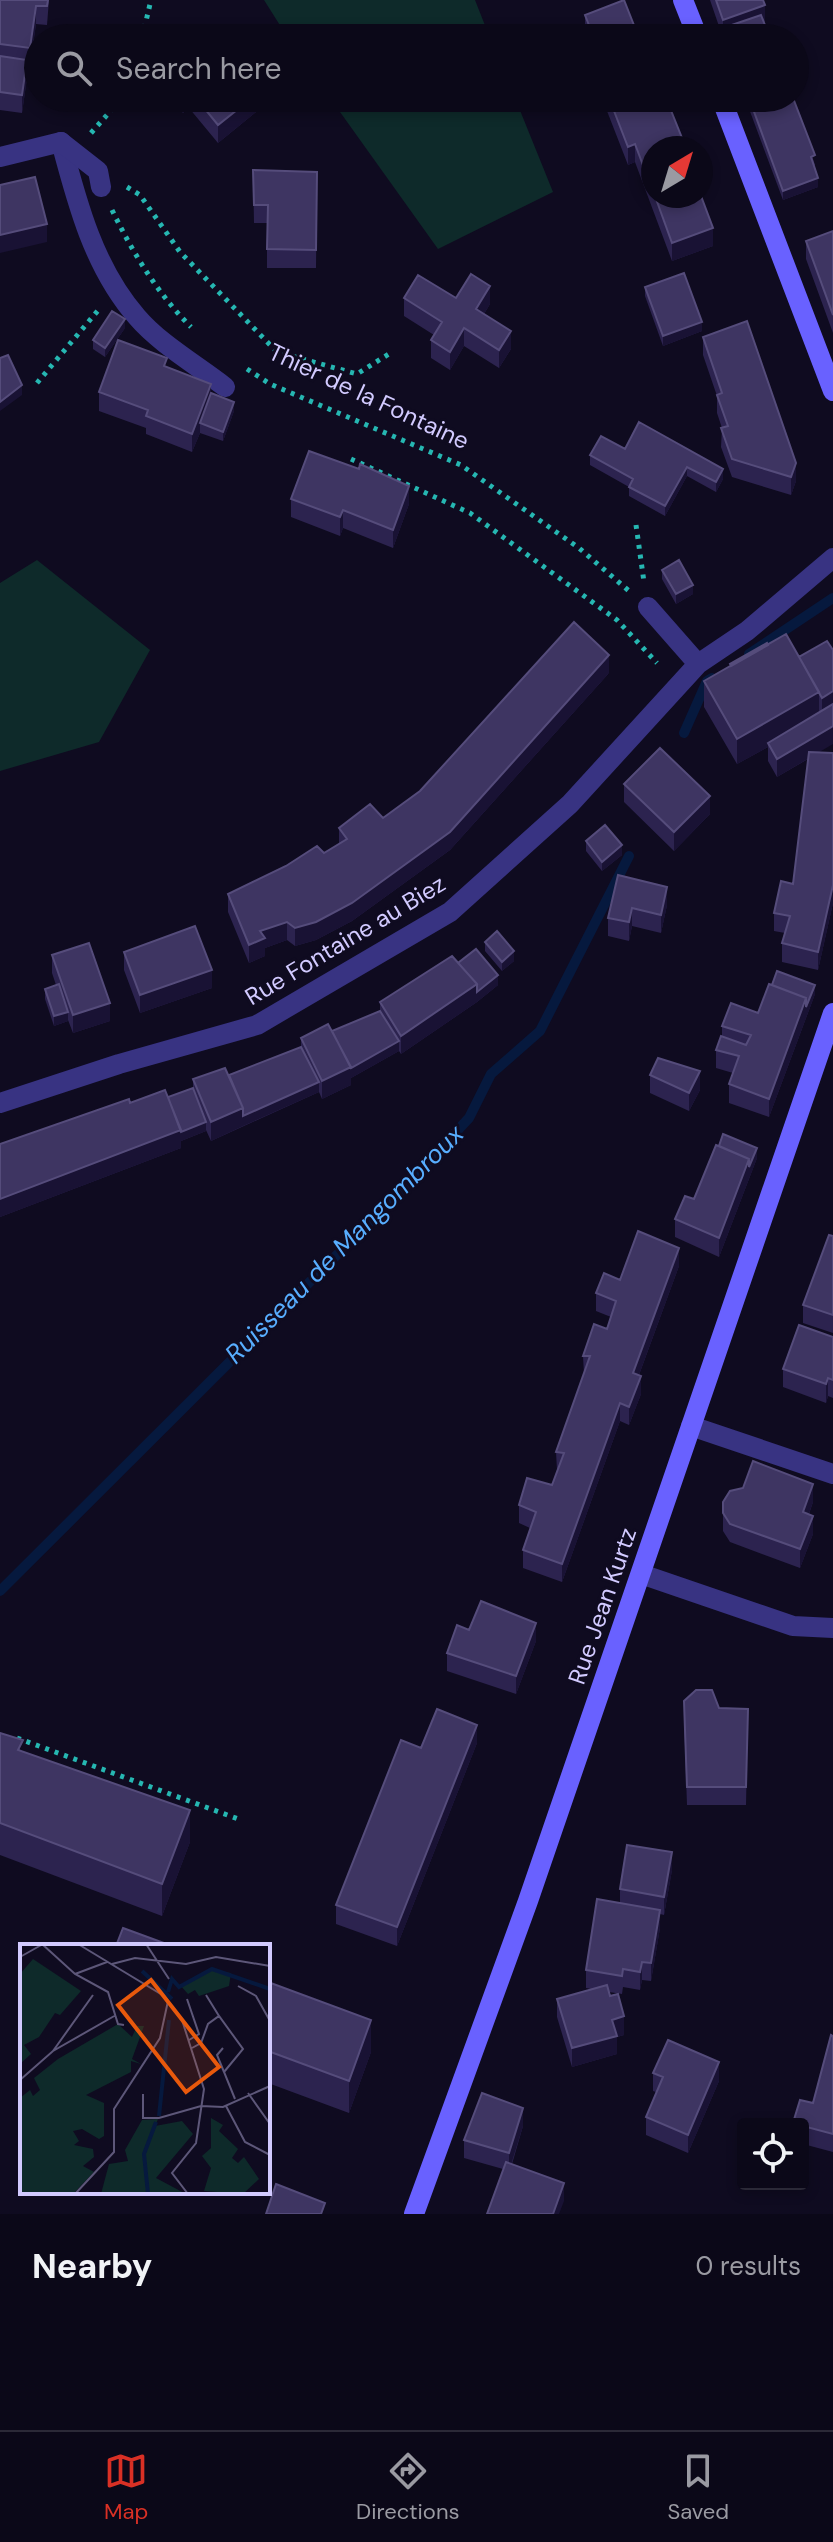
<!DOCTYPE html>
<html lang="en">
<head>
<meta charset="utf-8">
<style>
	body { margin:0; font-family:"DM Sans",sans-serif; background:#141121; color:#f1f3f6 }
	.controls { position:absolute; right:24px; bottom:24px; display:grid; overflow:hidden; border-radius:8px; box-shadow:0 4px 12px #0003 }
	.controls button { width:72px; height:72px; display:grid; place-items:center; padding:0; border:0; border-bottom:2px solid #2b2937; background:#0b0818; color:#f1f3f6; font:40px sans-serif }
	.compass { position:absolute; left:641px; top:136px; width:72px; height:72px; border-radius:50%; background:#0b0818; box-shadow:0 4px 12px #0003; rotate:38deg }
	.list { margin:0; padding:0; list-style:none }
	h2 { display:flex; justify-content:space-between; align-items:center; height:104px; margin:0; padding:0 32px; font-size:34px }
	h2 small { font-size:26px; font-weight:400; color:#9a9aa2 }
	.icon { flex:none; width:44px; height:44px; fill:none; stroke:currentColor; stroke-width:2; stroke-linecap:round; stroke-linejoin:round }
	.map { position:relative; flex:none; width:833px; height:2214px; overflow:hidden }
	.search { position:absolute; background:#0b0818; box-shadow:0 4px 12px #0003; left:24px; right:24px; top:24px; height:88px; display:flex; align-items:center; gap:20px; box-sizing:border-box; padding:0 28px; border-radius:44px; color:#9a9aa2; font-size:30px }
	.sheet { height:216px; background:#0b0818 }
	nav { display:flex; justify-content:space-around; align-items:center; box-sizing:border-box; height:112px; border-top:2px solid #2b2937; background:#0b0818; font-size:22px; color:#9a9aa2 }
	nav a { display:grid; justify-items:center; gap:4px }
	nav .on { color:#d93025 }
	.map>svg:first-child { display:block }
</style>
</head>
<body>
<div class="map">
<svg width="833" height="2214" viewBox="0 0 833 2214">
	<rect width="100%" height="100%" fill="#0f0b20"/>
	<!-- green -->
	<path fill="#0e2a2a" d="M 264,0 L 475,0 L 490,38 L 288,38 Z
		M 330,98 L 515,98 L 553,192 L 438,249 Z
		M 37,560 L 150,650 L 99,742 L 0,771 L 0,583 Z"/>
	<g fill="none" stroke-linecap="round" stroke-linejoin="round">
		<!-- stream -->
		<path stroke="#06193e" stroke-width="10" d="M 749,654 L 833,598
			M 684,733 L 707,681 L 712,678
			M 0,1591 L 404,1188 L 469,1118 L 491,1074 L 540,1031 L 629,856"/>
		<!-- path -->
		<path stroke="#26b7b2" stroke-width="5" stroke-dasharray="4 6" stroke-linecap="butt" d="M 142,38 L 151,0
			M 91,133 L 122,98
			M 127,187 L 140,195 L 180,252 L 277,352 L 357,374 L 392,352
			M 112,210 C 133,253 157,293 191,327
			M 247,369 L 270,384 L 461,465 L 579,548 L 629,591
			M 37,383 L 100,308
			M 351,459 L 470,513 L 617,620 L 657,663
			M 636,525 L 644,582
			M 17,1738 L 241,1820"/>
		<!-- lane -->
		<path stroke="#383382" stroke-width="20" d="M 61,142 C 77,203 94,268 137,317 C 160,344 197,365 225,387
			M 691,1426 L 833,1474"/>
		<!-- street -->
		<path stroke="#383382" stroke-width="20" d="M 0,157 L 61,142 L 98,171 L 101,187
			M 648,607 L 698,664
			M 0,1103 L 119,1064 L 257,1025 L 450,912 L 570,804 L 698,664 L 747,631 L 833,558
			M 641,1574 L 793,1626 L 833,1628"/>
		<!-- secondary -->
		<path stroke="#6961ff" stroke-width="20" d="M 683,0 L 698,38
			M 721,98 L 833,391
			M 414,2214 L 528,1901 L 833,1013"/>
	</g>
	<!-- wall -->
	<path fill="#2c234f" d="M 0,0 L 49,0 L 47,25 L 36,24 L 30,66 L 27,66 L 27,78 L 22,113 L 0,110 Z
		M 710,0 L 763,0 L 764,24 L 770,38 L 723,38 Z
		M 585,15 L 639,38 L 590,38 L 585,24 Z
		M 171,98 L 256,98 L 256,112 L 218,143 L 189,108 L 183,113 Z
		M 607,98 L 666,98 L 653,148 L 653,196 L 701,196 L 713,246 L 672,261 L 635,162 L 628,165 L 607,111 Z
		M 745,98 L 793,98 L 815,165 L 814,165 L 818,187 L 783,200 Z
		M 253,170 L 317,172 L 316,268 L 267,268 L 267,223 L 254,223 Z
		M 833,231 L 833,333 L 806,259 L 806,241 Z
		M 645,287 L 702,331 L 663,346 L 645,296 Z
		M 404,298 L 456,298 L 490,304 L 484,314 L 511,349 L 499,368 L 464,346 L 450,370 L 431,358 L 431,340 L 434,335 L 404,316 Z
		M 125,328 L 105,357 L 93,349 L 93,340 Z
		M 703,337 L 796,481 L 791,495 L 732,477 L 721,447 L 722,428 L 717,413 L 717,396 L 703,355 Z
		M 167,367 L 211,393 L 234,411 L 223,441 L 200,433 L 192,452 L 146,434 L 146,428 L 99,411 L 99,392 Z
		M 639,422 L 723,479 L 716,492 L 687,476 L 665,516 L 629,496 L 629,487 L 590,465 L 590,455 L 625,449 Z
		M 291,499 L 409,504 L 393,548 L 343,528 L 340,536 L 291,517 Z
		M 662,570 L 693,594 L 676,604 L 662,579 Z
		M 827,641 L 819,752 L 833,753 L 833,903 L 818,970 L 782,962 L 782,943 L 785,933 L 774,931 L 774,913 L 793,884 L 808,759 L 777,777 L 768,761 L 768,747 L 737,764 L 704,707 L 704,681 L 730,666 L 730,664 L 768,645 L 799,657 Z
		M 609,673 L 450,850 L 352,921 L 316,940 L 295,946 L 287,940 L 265,948 L 265,956 L 249,963 L 228,912 L 228,894 L 324,853 L 339,844 L 339,828 L 383,818 Z
		M 624,784 L 710,814 L 674,851 L 624,802 Z
		M 586,841 L 622,855 L 602,871 L 586,851 Z
		M 618,875 L 667,905 L 661,933 L 632,926 L 629,941 L 608,936 L 608,918 Z
		M 485,942 L 514,961 L 502,971 L 485,951 Z
		M 124,952 L 212,988 L 140,1013 L 124,970 Z
		M 52,955 L 110,1021 L 73,1033 L 68,1020 L 68,1021 L 54,1026 L 45,999 L 45,989 L 56,985 L 52,973 Z
		M 458,963 L 498,985 L 477,1002 L 401,1054 L 399,1051 L 351,1078 L 351,1085 L 322,1099 L 319,1092 L 211,1141 L 206,1130 L 206,1131 L 181,1141 L 181,1148 L 0,1217 L 0,1144 L 130,1103 L 168,1097 L 193,1088 L 193,1079 L 229,1075 L 301,1047 L 301,1038 L 332,1031 L 380,1011 L 380,1002 Z
		M 815,994 L 769,1117 L 729,1103 L 729,1084 L 733,1073 L 716,1068 L 716,1050 L 722,1036 L 722,1026 Z
		M 650,1075 L 700,1090 L 689,1111 L 650,1093 Z
		M 757,1158 L 719,1257 L 675,1237 L 675,1219 L 694,1199 Z
		M 833,1236 L 833,1333 L 803,1323 L 803,1305 Z
		M 679,1266 L 639,1375 L 641,1394 L 629,1425 L 620,1421 L 562,1582 L 523,1568 L 523,1550 L 530,1528 L 519,1523 L 519,1505 L 552,1485 L 557,1470 L 556,1452 L 584,1374 L 583,1356 L 607,1329 L 611,1317 L 596,1311 L 596,1293 L 620,1280 Z
		M 833,1337 L 833,1398 L 828,1396 L 826,1403 L 783,1387 L 783,1369 Z
		M 723,1502 L 813,1502 L 809,1514 L 813,1534 L 800,1568 L 730,1542 L 723,1531 Z
		M 469,1630 L 536,1641 L 516,1694 L 447,1671 L 447,1653 Z
		M 719,1708 L 748,1709 L 746,1805 L 687,1805 L 684,1719 Z
		M 0,1733 L 23,1752 L 190,1842 L 162,1916 L 0,1855 Z
		M 477,1743 L 397,1946 L 336,1924 L 336,1905 L 421,1748 Z
		M 672,1870 L 664,1915 L 660,1914 L 660,1928 L 651,1981 L 642,1980 L 640,1990 L 623,1987 L 622,1994 L 609,1992 L 624,2035 L 617,2037 L 617,2054 L 572,2067 L 557,2017 L 557,1999 L 591,1989 L 586,1988 L 586,1970 L 620,1903 L 620,1889 Z
		M 268,1982 L 371,2052 L 349,2113 L 268,2083 Z
		M 833,2036 L 833,2152 L 803,2144 L 803,2124 L 793,2124 L 800,2100 L 813,2103 Z
		M 653,2073 L 719,2081 L 688,2153 L 646,2135 L 646,2117 L 656,2092 L 653,2091 Z
		M 523,2126 L 512,2164 L 564,2201 L 503,2169 L 464,2158 L 464,2140 Z"/>
	<!-- shaded-wall -->
	<path fill="#191234" d="M 765,5 L 765,23 L 726,37 L 723,28 L 723,20 Z
		M 36,6 L 36,24 L 30,66 L 30,48 Z
		M 27,60 L 27,78 L 22,113 L 22,95 Z
		M 183,98 L 189,98 L 189,108 L 183,113 Z
		M 252,98 L 256,98 L 256,112 L 218,143 L 218,125 Z
		M 635,144 L 635,162 L 628,165 L 628,147 Z
		M 818,178 L 818,187 L 783,200 L 783,191 Z
		M 47,224 L 47,242 L 0,253 L 0,235 Z
		M 713,228 L 713,246 L 672,261 L 672,243 Z
		M 490,286 L 490,304 L 476,327 L 476,309 Z
		M 125,319 L 125,328 L 105,357 L 105,348 Z
		M 702,322 L 702,331 L 663,346 L 663,336 Z
		M 464,328 L 464,346 L 450,370 L 450,352 Z
		M 511,331 L 511,349 L 499,368 L 499,350 Z
		M 211,384 L 211,402 L 200,423 L 200,433 L 192,452 L 192,434 Z
		M 22,385 L 22,395 L 0,411 L 0,402 Z
		M 234,402 L 234,411 L 223,441 L 223,432 Z
		M 796,463 L 796,481 L 791,495 L 791,477 Z
		M 687,467 L 687,476 L 665,516 L 665,506 Z
		M 723,469 L 723,479 L 716,492 L 716,482 Z
		M 409,486 L 409,504 L 393,548 L 393,530 Z
		M 343,510 L 343,528 L 340,536 L 340,517 Z
		M 693,585 L 693,594 L 676,604 L 676,594 Z
		M 609,655 L 609,673 L 450,850 L 352,921 L 316,940 L 295,946 L 295,928 Z
		M 833,691 L 833,709 L 822,716 L 822,698 Z
		M 819,692 L 819,718 L 768,743 L 768,747 L 737,764 L 737,739 Z
		M 833,726 L 833,744 L 777,777 L 777,759 Z
		M 710,796 L 710,814 L 674,851 L 674,832 Z
		M 622,845 L 622,855 L 602,871 L 602,862 Z
		M 833,885 L 833,903 L 818,970 L 818,952 Z
		M 667,887 L 667,905 L 661,933 L 661,915 Z
		M 632,908 L 632,926 L 629,941 L 629,922 Z
		M 287,922 L 287,940 L 265,948 L 265,956 L 249,963 L 249,945 L 260,931 Z
		M 514,951 L 514,961 L 502,971 L 502,962 Z
		M 212,970 L 212,988 L 140,1013 L 140,995 Z
		M 498,975 L 498,985 L 477,1002 L 401,1054 L 401,1036 L 477,984 Z
		M 815,985 L 815,994 L 769,1117 L 769,1099 L 806,998 Z
		M 110,1003 L 110,1021 L 73,1033 L 73,1015 Z
		M 68,1012 L 68,1021 L 54,1026 L 54,1016 Z
		M 399,1041 L 399,1051 L 351,1078 L 351,1085 L 322,1099 L 322,1081 Z
		M 700,1071 L 700,1090 L 689,1111 L 689,1093 Z
		M 319,1082 L 319,1092 L 243,1126 L 243,1116 Z
		M 243,1108 L 243,1126 L 211,1141 L 211,1122 Z
		M 206,1122 L 206,1131 L 181,1141 L 181,1148 L 0,1217 L 0,1199 L 181,1130 Z
		M 757,1148 L 757,1158 L 719,1257 L 719,1238 L 749,1159 Z
		M 679,1248 L 679,1266 L 633,1391 L 633,1373 Z
		M 641,1376 L 641,1394 L 629,1425 L 629,1407 Z
		M 828,1378 L 828,1396 L 826,1403 L 826,1384 Z
		M 620,1403 L 620,1421 L 562,1582 L 562,1564 Z
		M 813,1484 L 813,1502 L 803,1530 L 803,1512 Z
		M 813,1516 L 813,1534 L 800,1568 L 800,1549 Z
		M 536,1623 L 536,1641 L 516,1694 L 516,1676 Z
		M 477,1725 L 477,1743 L 397,1946 L 397,1927 Z
		M 190,1810 L 190,1842 L 162,1916 L 162,1884 Z
		M 672,1852 L 672,1870 L 664,1915 L 664,1897 Z
		M 660,1910 L 660,1928 L 651,1981 L 651,1963 Z
		M 642,1962 L 642,1980 L 640,1990 L 640,1972 Z
		M 624,2016 L 624,2035 L 617,2037 L 617,2054 L 572,2067 L 572,2048 L 612,2020 Z
		M 371,2020 L 371,2052 L 349,2113 L 349,2081 Z
		M 719,2062 L 719,2081 L 688,2153 L 688,2135 Z
		M 523,2108 L 523,2126 L 509,2171 L 509,2153 Z
		M 564,2183 L 564,2201 L 559,2214 L 553,2214 Z"/>
	<!-- building -->
	<path fill="#3e3562" stroke="#554c7b" stroke-width="2" d="M 0,0 L 48,0 L 47,6 L 36,6 L 30,48 L 0,44 Z
		M 624,0 L 639,38 L 594,38 L 585,15 Z
		M 716,0 L 763,0 L 765,5 L 723,20 Z
		M 761,15 L 770,38 L 726,38 L 723,28 Z
		M 204,30 L 211,38 L 195,38 Z
		M 0,56 L 27,60 L 22,95 L 0,92 Z
		M 196,98 L 252,98 L 218,125 Z
		M 609,98 L 666,98 L 686,148 L 653,148 L 653,192 L 635,144 L 628,147 Z
		M 749,98 L 793,98 L 815,155 L 811,157 L 818,178 L 783,191 Z
		M 253,170 L 317,172 L 316,250 L 267,249 L 268,205 L 254,205 Z
		M 35,177 L 47,224 L 0,235 L 0,185 Z
		M 655,196 L 701,196 L 713,228 L 672,243 Z
		M 833,231 L 833,315 L 806,241 Z
		M 684,273 L 702,322 L 663,336 L 645,287 Z
		M 471,274 L 490,286 L 476,309 L 511,331 L 499,350 L 464,328 L 450,352 L 431,340 L 442,322 L 404,298 L 418,275 L 456,298 Z
		M 112,311 L 125,319 L 105,348 L 93,340 Z
		M 747,321 L 796,463 L 791,477 L 732,459 L 721,428 L 728,426 L 717,395 L 722,393 L 703,337 Z
		M 118,340 L 167,358 L 164,366 L 211,384 L 192,434 L 146,416 L 148,410 L 99,392 Z
		M 8,355 L 22,385 L 0,402 L 0,358 Z
		M 211,393 L 234,402 L 223,432 L 200,423 Z
		M 639,422 L 723,469 L 716,482 L 687,467 L 665,506 L 629,487 L 633,479 L 590,455 L 601,436 L 625,449 Z
		M 309,451 L 359,469 L 360,464 L 409,486 L 393,530 L 343,510 L 340,517 L 291,499 Z
		M 679,560 L 693,585 L 676,594 L 662,570 Z
		M 574,622 L 609,655 L 450,832 L 352,903 L 316,922 L 295,928 L 287,922 L 260,931 L 265,938 L 249,945 L 228,894 L 286,866 L 317,846 L 324,853 L 347,839 L 339,828 L 370,804 L 383,818 L 420,791 Z
		M 786,634 L 819,692 L 737,739 L 704,681 Z
		M 827,641 L 833,650 L 833,691 L 822,698 L 799,657 Z
		M 767,643 L 768,645 L 731,666 L 730,664 Z
		M 833,704 L 833,726 L 777,759 L 768,743 Z
		M 660,748 L 710,796 L 674,832 L 624,784 Z
		M 809,752 L 833,753 L 833,885 L 818,952 L 782,943 L 790,916 L 774,913 L 781,881 L 793,884 Z
		M 605,825 L 622,845 L 602,862 L 586,841 Z
		M 618,875 L 667,887 L 661,915 L 632,908 L 629,922 L 608,918 Z
		M 195,926 L 212,970 L 140,995 L 124,952 Z
		M 497,931 L 514,951 L 502,962 L 485,942 Z
		M 89,943 L 110,1003 L 73,1015 L 52,955 Z
		M 476,949 L 498,975 L 477,992 L 477,984 L 458,963 Z
		M 452,956 L 477,984 L 401,1036 L 380,1002 Z
		M 777,971 L 815,985 L 806,1007 L 806,998 L 772,985 Z
		M 59,984 L 68,1012 L 54,1016 L 45,989 Z
		M 769,984 L 806,998 L 769,1099 L 729,1084 L 739,1056 L 716,1050 L 721,1036 L 746,1045 L 751,1035 L 722,1026 L 731,1003 L 758,1013 Z
		M 380,1011 L 399,1041 L 351,1068 L 332,1031 Z
		M 328,1024 L 351,1067 L 322,1081 L 301,1038 Z
		M 301,1047 L 319,1082 L 243,1116 L 243,1108 L 229,1075 Z
		M 658,1058 L 700,1071 L 689,1093 L 650,1075 Z
		M 225,1068 L 243,1108 L 211,1122 L 193,1079 Z
		M 193,1088 L 206,1122 L 181,1132 L 168,1097 Z
		M 165,1090 L 181,1130 L 0,1199 L 0,1144 L 129,1099 L 130,1103 Z
		M 723,1134 L 757,1148 L 749,1167 L 749,1159 L 719,1146 Z
		M 716,1145 L 749,1159 L 719,1238 L 675,1219 L 685,1196 L 694,1199 Z
		M 638,1231 L 679,1248 L 633,1373 L 641,1376 L 629,1407 L 620,1403 L 562,1564 L 523,1550 L 536,1512 L 519,1505 L 527,1478 L 552,1485 L 564,1453 L 556,1452 L 590,1356 L 583,1356 L 594,1324 L 607,1329 L 616,1301 L 596,1293 L 604,1273 L 620,1280 Z
		M 829,1235 L 833,1236 L 833,1315 L 803,1305 Z
		M 799,1325 L 833,1337 L 833,1380 L 828,1378 L 826,1384 L 783,1369 Z
		M 753,1461 L 813,1484 L 803,1512 L 813,1516 L 800,1549 L 730,1524 L 723,1513 L 723,1502 L 730,1491 L 743,1488 Z
		M 481,1601 L 536,1623 L 516,1676 L 447,1653 L 457,1625 L 469,1630 Z
		M 696,1690 L 712,1690 L 719,1708 L 748,1709 L 746,1787 L 687,1787 L 684,1701 Z
		M 437,1709 L 477,1725 L 397,1927 L 336,1905 L 401,1740 L 421,1748 Z
		M 0,1733 L 23,1740 L 18,1750 L 190,1810 L 162,1884 L 0,1823 Z
		M 627,1845 L 672,1852 L 664,1897 L 620,1889 Z
		M 597,1899 L 660,1910 L 651,1963 L 642,1962 L 640,1972 L 623,1969 L 622,1976 L 586,1970 Z
		M 123,1928 L 172,1946 L 116,1946 Z
		M 268,1982 L 371,2020 L 349,2081 L 268,2051 Z
		M 607,1985 L 610,1996 L 618,1994 L 624,2016 L 612,2020 L 617,2036 L 572,2048 L 557,1999 Z
		M 831,2035 L 833,2036 L 833,2134 L 803,2126 L 803,2124 L 793,2123 L 800,2100 L 813,2103 Z
		M 668,2040 L 719,2062 L 688,2135 L 646,2117 L 663,2077 L 653,2073 Z
		M 482,2093 L 523,2108 L 509,2153 L 464,2140 Z
		M 506,2162 L 564,2183 L 553,2214 L 487,2214 Z
		M 276,2184 L 325,2203 L 321,2214 L 266,2214 Z"/>
	<g text-anchor="middle" dominant-baseline="central" stroke-width="6" stroke-linejoin="round" paint-order="stroke">
		<!-- street labels -->
		<g font-size="24" fill="#d2caff" stroke="#0f0b20">
			<text transform="translate(369 396) rotate(25)">Thier de la Fontaine</text>
			<text transform="translate(345 940) rotate(-31)">Rue Fontaine au Biez</text>
			<text transform="translate(602 1606) rotate(-71)">Rue Jean Kurtz</text>
		</g>
		<!-- water labels -->
		<g font-size="26" font-style="italic" fill="#58aeff" stroke="#0f0b20">
			<text transform="translate(344 1244) rotate(-45)">Ruisseau de Mangombroux</text>
		</g>
	</g>
	<!-- overview -->
	<g transform="translate(20 1944)">
		<rect width="250" height="250" fill="#0f0b20"/>
		<path d="M 13,15 L 61,47 L 40,71 L 35,69 L 19,93 L 4,101 L 11,110 L 0,120 L 0,30 ZM 190,26 L 211,29 L 209,42 L 179,52 L 175,46 L 168,50 L 160,41 ZM 98,80 L 112,93 L 117,82 L 124,82 L 112,115 L 121,120 L 111,117 L 111,128 L 66,151 L 84,159 L 84,192 L 79,195 L 62,185 L 53,187 L 59,197 L 54,201 L 73,205 L 74,213 L 63,222 L 74,228 L 53,250 L 0,250 L 0,154 L 10,146 L 13,152 L 20,146 L 14,134 L 38,115 ZM 191,174 L 203,181 L 199,187 L 218,205 L 212,214 L 218,219 L 224,213 L 239,235 L 223,250 L 184,247 L 191,224 L 182,212 L 191,204 ZM 138,175 L 135,182 L 162,177 L 173,190 L 136,234 L 166,250 L 81,250 L 89,220 L 108,217 L 105,206 L 122,176 Z" fill="#0e2a2a"/>
		<path fill="none" stroke="#06193e" stroke-width="4" d="M 122,27 L 152,55M 148,48 L 152,35 L 159,43 L 192,25 L 250,45M 139,172 L 149,76M 128,250 L 124,210 L 136,178"/>
		<path fill="none" stroke="#5d5779" stroke-width="2" d="M 22,0 L 55,30 L 88,48 L 98,80 L 104,81M 58,0 L 144,52 L 162,76 L 184,145 L 176,199 L 152,229 L 168,250M 126,0 L 149,35M 0,13 L 23,0M 92,20 L 115,14 L 166,20 L 196,13 L 250,22M 55,30 L 87,18M 218,42 L 236,52 L 250,77M 186,51 L 199,72M 167,55 L 179,90 L 169,96M 172,104 L 181,99 L 188,80 L 199,72 L 223,105 L 204,128 L 215,155M 203,104 L 197,111 L 204,128M 33,107 L 73,51M 0,136 L 33,107 L 96,71M 228,149 L 250,180M 123,150 L 123,174 L 139,174 L 181,162 L 203,163 L 250,142M 206,162 L 225,198 L 250,211M 55,250 L 94,208 L 94,165 L 140,94 L 148,57"/>
		<path fill="#e8590c" fill-opacity="0.15" stroke="#e8590c" stroke-width="4" d="M 131,36 L 199,123 L 166,148 L 98,61 Z"/>
		<rect width="250" height="250" fill="none" stroke="#d2caff" stroke-width="4"/>
	</g>
</svg>
<div class="controls">
<button><svg class="icon" aria-label="locate" viewBox="0 0 24 24"><circle cx="12" cy="12" r="6"/><path d="M12 2v4M12 18v4M2 12h4M18 12h4"/></svg></button>
</div>
<svg class="compass" viewBox="-18 -18 36 36"><path d="M0-13l5 13h-10z" fill="#e53935"/><path d="M0 13l5-13h-10z" fill="#9a9aa2"/></svg>
<div class="search"><svg class="icon" aria-label="search" viewBox="0 0 24 24"><circle cx="10" cy="10" r="6"/><path d="M15 15l6 6"/></svg>Search here</div>
</div>
<section class="sheet">
<h2>Nearby<small>0 results</small></h2>
<ul class="list">
</ul>
</section>
<nav>
<a class="on"><svg class="icon" aria-label="map" viewBox="0 0 24 24"><path d="M3 6l6-2 6 2 6-2v14l-6 2-6-2-6 2zM9 4v14M15 6v14"/></svg>Map</a>
<a><svg class="icon" aria-label="directions" viewBox="0 0 24 24"><path d="M12 3l9 9-9 9-9-9zM9 14v-3h6M13 9l2 2-2 2"/></svg>Directions</a>
<a><svg class="icon" aria-label="saved" viewBox="0 0 24 24"><path d="M7 4h10v16l-5-4-5 4z"/></svg>Saved</a>
</nav>
</body>
</html>
